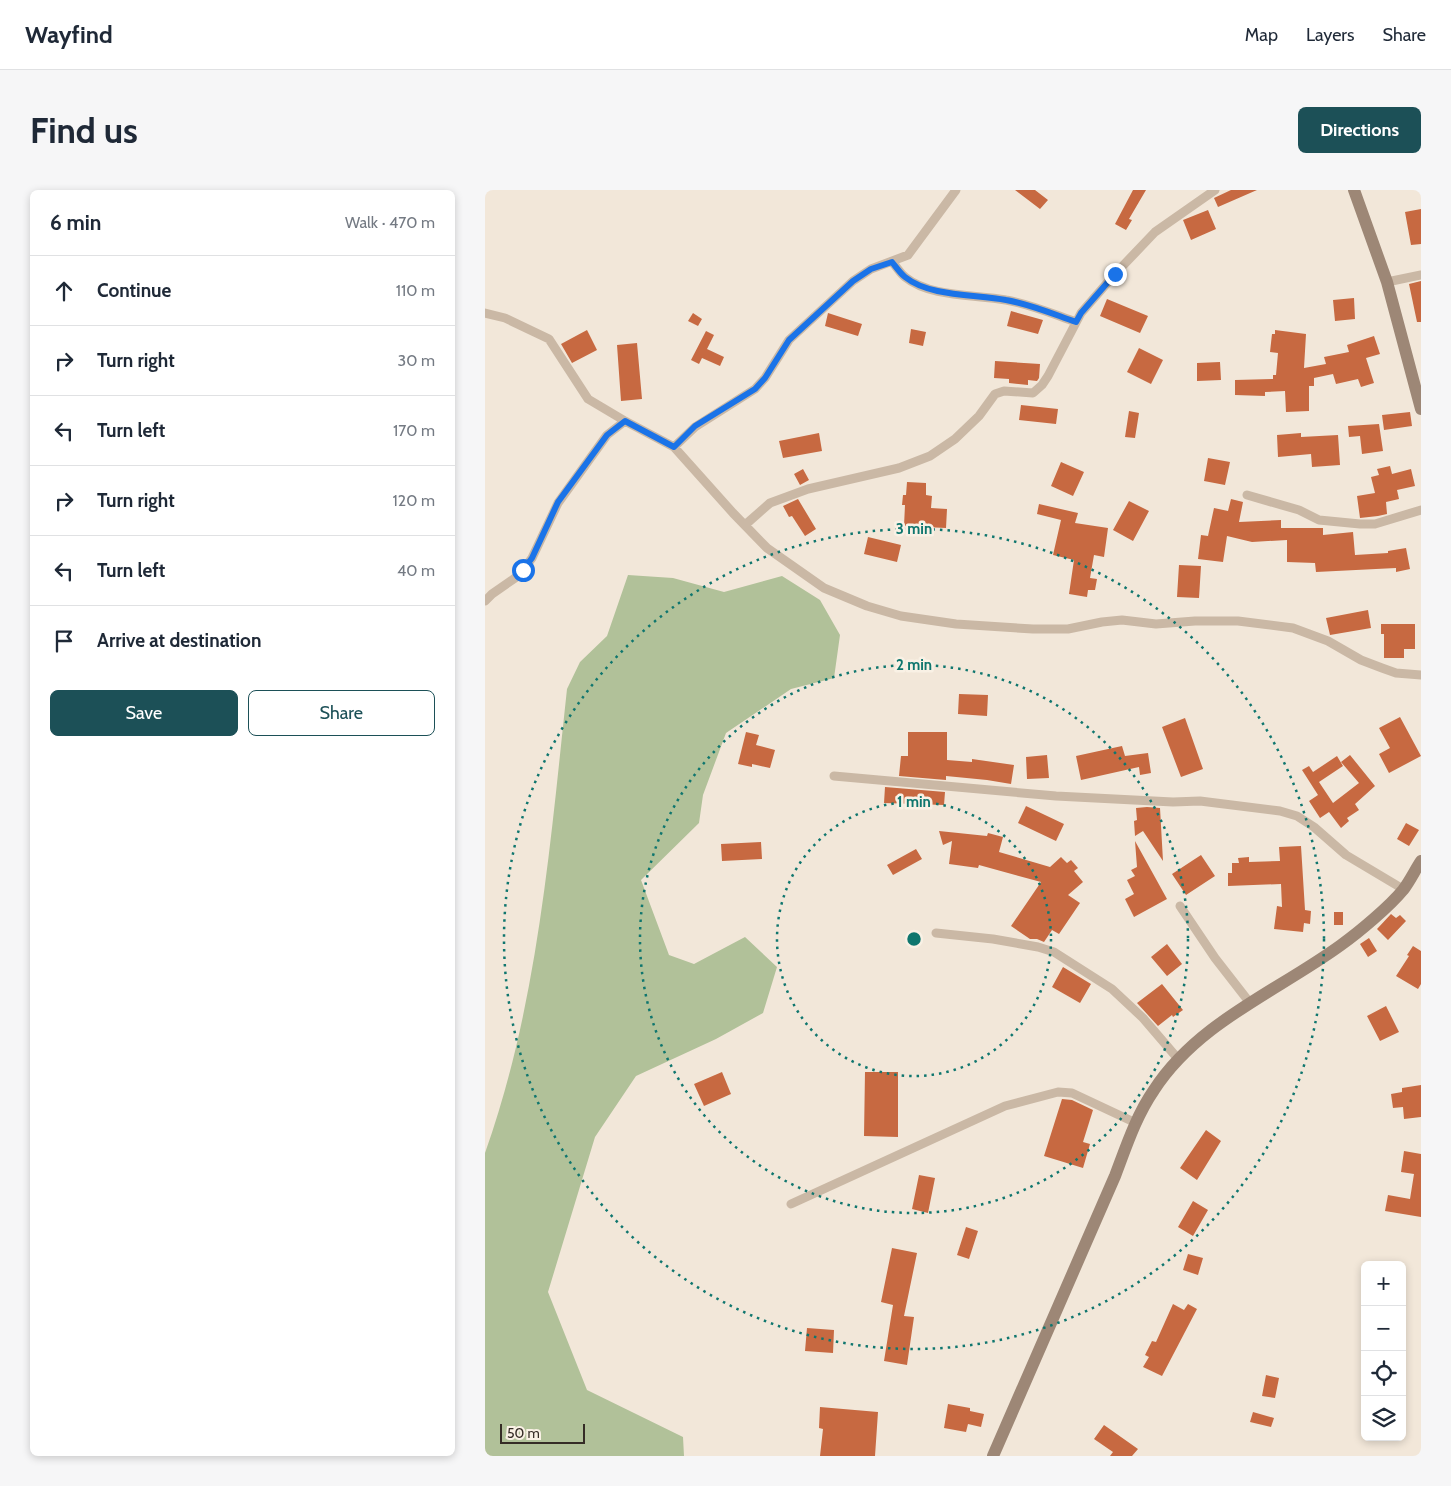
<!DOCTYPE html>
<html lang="en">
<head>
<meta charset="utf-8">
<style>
	body { margin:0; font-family:Cabin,sans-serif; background:#f6f6f7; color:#1f2937 }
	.controls { position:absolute; right:15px; bottom:15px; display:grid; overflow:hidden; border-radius:8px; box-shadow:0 2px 8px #0003 }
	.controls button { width:45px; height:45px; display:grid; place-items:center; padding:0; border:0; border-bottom:1px solid #e0e1e3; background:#fff; color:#1f2937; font:25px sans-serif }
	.scale { position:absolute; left:15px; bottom:12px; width:85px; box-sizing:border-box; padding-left:5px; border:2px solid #352c26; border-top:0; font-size:14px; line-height:18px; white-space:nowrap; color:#352c26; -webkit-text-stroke:4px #f9f1e5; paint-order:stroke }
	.stop { position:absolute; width:15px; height:15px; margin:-11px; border:4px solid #1a73e8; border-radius:50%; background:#fff }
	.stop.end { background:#1a73e8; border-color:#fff; box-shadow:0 1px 5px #0008 }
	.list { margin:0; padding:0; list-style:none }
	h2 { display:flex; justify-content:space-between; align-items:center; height:65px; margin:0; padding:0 20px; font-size:21px }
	h2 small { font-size:16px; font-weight:400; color:#747a83 }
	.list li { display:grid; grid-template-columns:32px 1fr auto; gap:15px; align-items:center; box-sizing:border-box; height:70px; padding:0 20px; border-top:1px solid #e0e1e3 }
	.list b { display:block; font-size:19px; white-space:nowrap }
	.list em { font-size:16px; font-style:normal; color:#747a83 }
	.actions { display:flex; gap:10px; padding:15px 20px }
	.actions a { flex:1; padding:11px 0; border:1px solid #1c5057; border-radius:8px; text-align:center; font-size:18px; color:#1c5057 }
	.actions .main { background:#1c5057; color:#fff }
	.icon { flex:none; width:28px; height:28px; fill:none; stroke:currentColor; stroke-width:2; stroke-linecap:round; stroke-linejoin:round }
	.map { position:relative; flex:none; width:936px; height:1266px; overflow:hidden; border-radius:8px }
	header { display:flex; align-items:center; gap:30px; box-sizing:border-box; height:70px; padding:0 25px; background:#fff; border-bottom:1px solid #e0e1e3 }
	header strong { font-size:24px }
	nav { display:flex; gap:28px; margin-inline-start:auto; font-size:18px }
	.intro { display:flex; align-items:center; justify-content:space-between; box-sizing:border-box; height:120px; padding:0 30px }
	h1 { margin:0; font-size:35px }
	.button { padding:12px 22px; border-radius:8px; background:#1c5057; color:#fff; font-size:18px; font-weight:700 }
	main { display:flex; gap:30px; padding:0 30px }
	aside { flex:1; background:#fff; border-radius:8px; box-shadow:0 2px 8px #0003 }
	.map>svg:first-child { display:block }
</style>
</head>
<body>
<header>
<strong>Wayfind</strong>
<nav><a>Map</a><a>Layers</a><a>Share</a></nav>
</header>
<div class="intro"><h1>Find us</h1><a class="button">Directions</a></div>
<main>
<aside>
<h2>6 min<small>Walk · 470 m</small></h2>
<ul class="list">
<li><svg class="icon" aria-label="ahead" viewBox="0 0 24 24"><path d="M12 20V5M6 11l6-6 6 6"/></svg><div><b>Continue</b></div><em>110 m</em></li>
<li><svg class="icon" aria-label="right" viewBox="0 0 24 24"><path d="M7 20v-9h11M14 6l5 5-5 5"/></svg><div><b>Turn right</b></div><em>30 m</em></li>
<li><svg class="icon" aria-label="left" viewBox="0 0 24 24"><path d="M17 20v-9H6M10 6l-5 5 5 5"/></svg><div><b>Turn left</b></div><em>170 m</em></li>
<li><svg class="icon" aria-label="right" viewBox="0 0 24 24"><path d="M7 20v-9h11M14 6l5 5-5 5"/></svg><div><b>Turn right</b></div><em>120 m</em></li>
<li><svg class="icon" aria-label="left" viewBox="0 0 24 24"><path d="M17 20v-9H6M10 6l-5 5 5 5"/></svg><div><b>Turn left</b></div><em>40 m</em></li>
<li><svg class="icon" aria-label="arrive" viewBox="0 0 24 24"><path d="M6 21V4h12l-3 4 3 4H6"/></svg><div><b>Arrive at destination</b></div></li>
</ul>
<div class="actions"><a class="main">Save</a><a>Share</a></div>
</aside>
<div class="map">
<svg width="936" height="1266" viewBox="0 0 936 1266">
	<rect width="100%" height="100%" fill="#f2e7d9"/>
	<!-- green -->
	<path fill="#b1c199" d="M 143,385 L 188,388 L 239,402 L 297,386 L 335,410 L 355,445 L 349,488 L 306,499 L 241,543 L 218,605 L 214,633 L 156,690 L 184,765 L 209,774 L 260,747 L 292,777 L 278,823 L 231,849 L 151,886 L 110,947 L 63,1102 L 102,1200 L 198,1247 L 199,1266 L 0,1266 L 0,963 C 53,814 65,655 82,499 L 95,472 L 122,446 Z"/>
	<!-- building -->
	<path fill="#c76941" d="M 530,0 L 550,0 L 563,10 L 555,19 Z
		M 648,0 L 661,0 L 644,29 L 647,30 L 641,40 L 630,34 Z
		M 746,0 L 772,0 L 733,17 L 729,8 Z
		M 936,19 L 936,54 L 926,55 L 920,22 Z
		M 723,20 L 731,39 L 706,50 L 698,30 Z
		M 936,91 L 936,132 L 932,132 L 924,94 Z
		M 869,108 L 870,129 L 850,131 L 848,110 Z
		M 622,109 L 663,126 L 655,143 L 615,126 Z
		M 526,121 L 558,130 L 553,144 L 522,136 Z
		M 208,123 L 217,129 L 213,136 L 203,131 Z
		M 343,123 L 377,134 L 373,146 L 340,136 Z
		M 426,139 L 441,142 L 438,156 L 424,153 Z
		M 102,140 L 112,160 L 87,173 L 76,154 Z
		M 790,140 L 821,144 L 819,178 L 841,174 L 839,167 L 864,162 L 862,155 L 889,146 L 895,164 L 881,168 L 889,193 L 876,197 L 873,189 L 851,194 L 848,184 L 829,188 L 829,196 L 824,196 L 824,221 L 801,222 L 800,201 L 780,202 L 780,206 L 750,205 L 750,190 L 788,189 L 788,185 L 791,185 L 793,163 L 785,162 L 787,144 L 790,144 Z
		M 221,141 L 229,145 L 222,159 L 239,167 L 235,176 L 217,168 L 214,174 L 206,170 Z
		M 152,153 L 157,209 L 136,211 L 132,155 Z
		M 654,158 L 678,170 L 666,194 L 642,182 Z
		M 510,171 L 555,174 L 554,188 L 552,191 L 543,190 L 543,195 L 524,193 L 524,189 L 509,188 Z
		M 735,172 L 736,190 L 712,191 L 712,173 Z
		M 536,215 L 573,219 L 571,234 L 534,230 Z
		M 644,221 L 654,223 L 650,248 L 640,247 Z
		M 925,222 L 927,236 L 899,240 L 897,225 Z
		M 894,234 L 898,261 L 877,264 L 875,246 L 864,247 L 863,236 Z
		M 334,243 L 337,261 L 298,268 L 294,251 Z
		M 816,243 L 816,247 L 853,245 L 855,275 L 827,277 L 826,264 L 793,267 L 792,245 Z
		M 723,268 L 745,272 L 740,295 L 719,291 Z
		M 576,272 L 599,282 L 588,306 L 566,296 Z
		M 905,276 L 907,284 L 926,279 L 930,296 L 912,300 L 914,309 L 901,312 L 902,324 L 893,326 L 875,328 L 872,306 L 890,303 L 886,287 L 894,285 L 892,279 Z
		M 318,279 L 324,290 L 315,295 L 309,284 Z
		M 422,292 L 441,293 L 441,305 L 447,306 L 446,318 L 462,319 L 461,338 L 419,336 L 420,315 L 417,315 L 418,305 L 421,305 Z
		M 313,309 L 331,339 L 320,346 L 307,326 L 304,327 L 298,316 Z
		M 746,309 L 758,312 L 754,332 L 796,330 L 796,338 L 838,338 L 838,345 L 868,342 L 870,365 L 903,363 L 903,361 L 921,358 L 925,379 L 911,382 L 911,378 L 831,382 L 830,373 L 802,372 L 802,350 L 767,352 L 742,346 L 738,372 L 713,369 L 716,345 L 723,346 L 729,318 L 743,321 Z
		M 644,311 L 664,321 L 648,351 L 628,340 Z
		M 554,314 L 593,323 L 590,333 L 623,338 L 619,367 L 609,365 L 605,388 L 612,389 L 610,400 L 603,400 L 602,407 L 584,404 L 589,370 L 568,365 L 576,330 L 552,324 Z
		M 383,347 L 416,355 L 412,372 L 379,364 Z
		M 694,375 L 716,376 L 714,408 L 692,407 Z
		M 883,420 L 886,438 L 845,445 L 841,428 Z
		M 896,434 L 930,434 L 930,459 L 919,459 L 919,468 L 899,468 L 899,444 L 896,444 Z
		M 474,504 L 503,505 L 502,526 L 473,524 Z
		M 915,527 L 936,566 L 904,583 L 894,564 L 905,558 L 894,538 Z
		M 700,528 L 718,579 L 696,587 L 677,537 Z
		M 261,542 L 274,545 L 271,555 L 290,560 L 285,578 L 267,574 L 267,577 L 253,574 Z
		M 423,542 L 462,542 L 462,570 L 487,572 L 487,569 L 529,575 L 526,594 L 502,590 L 461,586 L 461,590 L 414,586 L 416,566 L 423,566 Z
		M 637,556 L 640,566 L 663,563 L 666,583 L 655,585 L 654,577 L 596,590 L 591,566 Z
		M 562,565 L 564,588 L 542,589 L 541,567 Z
		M 865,565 L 890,596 L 870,614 L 874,620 L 862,628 L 864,631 L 856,638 L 844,622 L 835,628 L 824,611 L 833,605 L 817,580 L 824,576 L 828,582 L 852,566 L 858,576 L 834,592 L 848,613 L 874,593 L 856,572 Z
		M 400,597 L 460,602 L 459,615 L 399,613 Z
		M 541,616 L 579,634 L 571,651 L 533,633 Z
		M 662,617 L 675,618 L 678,671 L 658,641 L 650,646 L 649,631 L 652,630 L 651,618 Z
		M 921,633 L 934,640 L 924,656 L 912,649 Z
		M 454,641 L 502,646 L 503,643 L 518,647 L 514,662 L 565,677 L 576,667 L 582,673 L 586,670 L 593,678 L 589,681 L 598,692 L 583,705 L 595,713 L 574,744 L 567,740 L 559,752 L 552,749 L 545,749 L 526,736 L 556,692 L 494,675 L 493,678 L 464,674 L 467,651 L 458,655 Z
		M 650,651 L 682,709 L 649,727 L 640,709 L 649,704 L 642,690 L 650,686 L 646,680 L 652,677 Z
		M 276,652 L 277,669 L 237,671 L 236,654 Z
		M 816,656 L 820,720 L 826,721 L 825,734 L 819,733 L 818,742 L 789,739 L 792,716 L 797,717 L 796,694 L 743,696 L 743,683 L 747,683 L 747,673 L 754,673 L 753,668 L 764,667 L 764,672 L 795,671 L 794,657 Z
		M 431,659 L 437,669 L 408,685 L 402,675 Z
		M 716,665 L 730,686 L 701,705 L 687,684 Z
		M 849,722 L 858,722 L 858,735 L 849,735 Z
		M 906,724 L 911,728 L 915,725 L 921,731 L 903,750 L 892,739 Z
		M 884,748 L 892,761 L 883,767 L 875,754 Z
		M 682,754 L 697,774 L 682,786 L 666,767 Z
		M 928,756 L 936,761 L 936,794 L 933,799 L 911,786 L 924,766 L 922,765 Z
		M 578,777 L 606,794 L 595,813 L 567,797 Z
		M 677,794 L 698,820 L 688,827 L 687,825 L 673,836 L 652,813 Z
		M 901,816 L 914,842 L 895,851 L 882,826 Z
		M 237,882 L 246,904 L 219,916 L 209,894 Z
		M 380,882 L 413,882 L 413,947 L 379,946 Z
		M 936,895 L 936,927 L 919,929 L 918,917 L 908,918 L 906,904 L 917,902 L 917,898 Z
		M 577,909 L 587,910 L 608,920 L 598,952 L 605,954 L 598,978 L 559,966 Z
		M 721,940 L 736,951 L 712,990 L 695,978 Z
		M 919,961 L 936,964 L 936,1027 L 900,1021 L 903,1005 L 925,1009 L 929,984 L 916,982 Z
		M 434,985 L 450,988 L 443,1023 L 427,1019 Z
		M 708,1011 L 723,1020 L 708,1046 L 693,1037 Z
		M 481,1037 L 493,1041 L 484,1069 L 472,1065 Z
		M 407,1058 L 432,1063 L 419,1126 L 429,1127 L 422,1175 L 399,1171 L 408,1115 L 396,1112 Z
		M 703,1064 L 718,1068 L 713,1085 L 698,1080 Z
		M 688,1114 L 699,1120 L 703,1114 L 712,1119 L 677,1186 L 658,1177 L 664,1167 L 660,1165 L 667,1151 L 671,1152 Z
		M 322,1138 L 349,1140 L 348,1163 L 320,1161 Z
		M 781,1185 L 794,1188 L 790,1208 L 777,1206 Z
		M 463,1214 L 485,1218 L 485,1221 L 499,1224 L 496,1237 L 483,1234 L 481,1242 L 459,1238 Z
		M 335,1217 L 393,1222 L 390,1266 L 335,1266 L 338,1239 L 334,1238 Z
		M 768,1222 L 789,1228 L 786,1237 L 765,1232 Z
		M 619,1235 L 653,1259 L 647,1266 L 625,1266 L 628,1262 L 609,1249 Z"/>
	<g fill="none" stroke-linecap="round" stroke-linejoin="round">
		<!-- minor -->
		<path stroke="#cab8a5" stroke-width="9" d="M 407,72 C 412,77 415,83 420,87 C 446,108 490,104 521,110 C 545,114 568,124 591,132
			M 902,92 L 936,85
			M 0,123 L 20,128 L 64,149 L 103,209 L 140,231 L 189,257 L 248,323 L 282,358 L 339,398 L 382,416 L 416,426 L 471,434 L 548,439 L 583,439 L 617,432 L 637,430 L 671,434 L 710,431 L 753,431 L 808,438 L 843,451 L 876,470 L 897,478 L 911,483 L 936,485
			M 189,257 L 210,237 L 270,199 L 280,188 L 304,150 L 368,91 L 386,79 L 423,65 L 471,0
			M 762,305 L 814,320 L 834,330 L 875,334 L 890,334 L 936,320
			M 260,335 L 285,313 L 323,299 L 414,278 L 445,266 L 470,249 L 494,226 L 510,204 L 519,201 L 548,203 L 557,195 L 563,186 L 596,123 L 630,84 L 670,42 L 730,0
			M 0,411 L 7,404 L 30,388 L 38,380 L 47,368 L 73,313 L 122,245 L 140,231
			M 349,586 L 571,606 L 688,612 L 715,611 L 795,621 L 812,626 L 829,637 L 861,665 L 918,699
			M 695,716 L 730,768 L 765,813
			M 451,743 L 508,749 L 553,757 L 569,762 L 627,799 L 658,828 L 694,870
			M 306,1014 L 520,916 L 573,902 L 587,903 L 651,933"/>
		<!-- secondary -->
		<path stroke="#9d8776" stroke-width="12" d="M 869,0 L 902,92 L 936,219
			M 508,1266 L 630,986 C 641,957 651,926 669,900 C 713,832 793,801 856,755 C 874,742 904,717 918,700 C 925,691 930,680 936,671"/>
	</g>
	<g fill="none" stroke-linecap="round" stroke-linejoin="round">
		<!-- route -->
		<path stroke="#1a73e8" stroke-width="6" d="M 38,380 L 47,368 L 73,312 L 122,245 L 140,231 L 189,257 L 210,236 L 270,199 L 280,188 L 304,150 L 368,91 L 386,79 L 407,72 C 411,77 415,83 420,87 C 445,107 490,104 521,110 C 545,114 568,124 591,132 L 596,123 L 630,84"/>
	</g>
	<!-- distance rings -->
	<g fill="none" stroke="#0f766e" stroke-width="2.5" stroke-dasharray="2.5 5">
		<circle cx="429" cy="749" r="137"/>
		<circle cx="429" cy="749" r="274"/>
		<circle cx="429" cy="749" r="410"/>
	</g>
	<circle cx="429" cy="749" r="8" fill="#0f766e" stroke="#f9f1e5" stroke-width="2.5"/>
	<g font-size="15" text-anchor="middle" font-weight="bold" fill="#0f766e" stroke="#f9f1e5" stroke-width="5" stroke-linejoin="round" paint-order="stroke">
		<text x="429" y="344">3 min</text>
		<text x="429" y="480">2 min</text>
		<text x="429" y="617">1 min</text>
	</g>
</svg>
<div class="controls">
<button>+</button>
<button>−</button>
<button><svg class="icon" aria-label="locate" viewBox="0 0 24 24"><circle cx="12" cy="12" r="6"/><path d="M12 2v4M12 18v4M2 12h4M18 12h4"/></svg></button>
<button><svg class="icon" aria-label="layers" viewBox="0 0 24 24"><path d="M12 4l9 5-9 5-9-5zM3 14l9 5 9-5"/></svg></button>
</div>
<div class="scale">50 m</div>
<div class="stop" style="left:38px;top:380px"></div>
<div class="stop end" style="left:630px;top:84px"></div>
</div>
</main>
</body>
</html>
